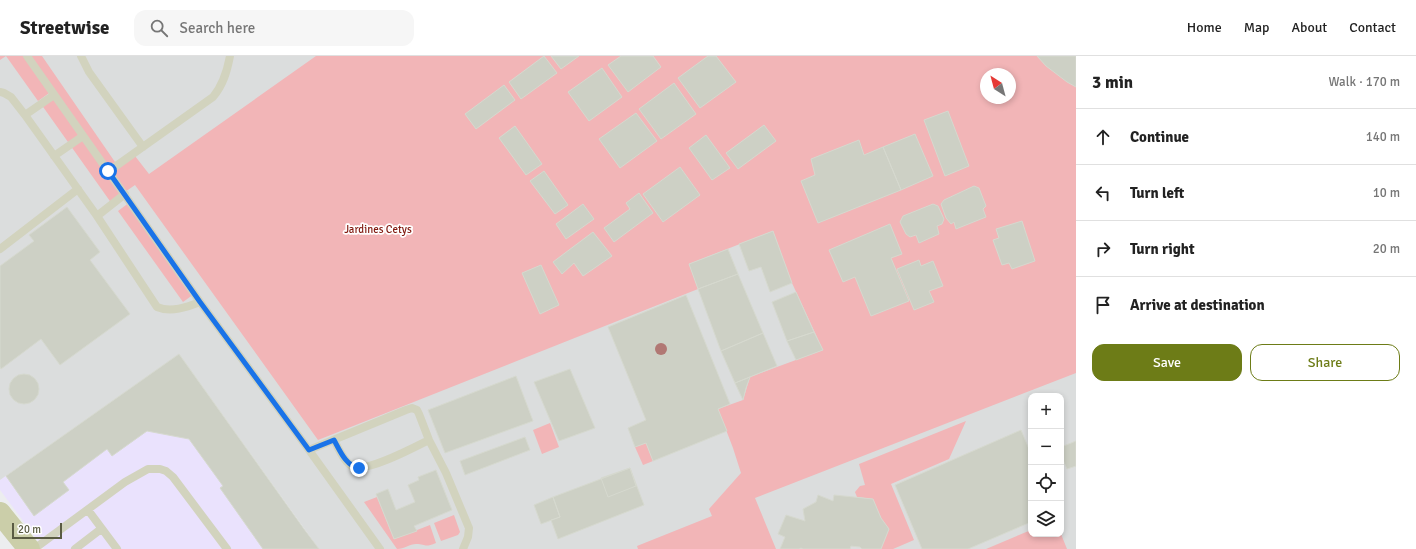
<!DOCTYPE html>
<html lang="en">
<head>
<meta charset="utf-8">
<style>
	body { margin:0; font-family:Signika,sans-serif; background:#f6f6f6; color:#222 }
	.controls { position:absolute; right:12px; bottom:12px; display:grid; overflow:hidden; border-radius:8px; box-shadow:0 2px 6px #0003 }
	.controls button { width:36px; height:36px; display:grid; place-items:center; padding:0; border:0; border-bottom:1px solid #e0e0e0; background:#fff; color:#222; font:20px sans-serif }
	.compass { position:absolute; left:980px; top:12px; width:36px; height:36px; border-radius:50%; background:#fff; box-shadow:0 2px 6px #0003; rotate:324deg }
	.scale { position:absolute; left:12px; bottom:10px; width:50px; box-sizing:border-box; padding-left:4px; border:2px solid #5a5b43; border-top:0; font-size:11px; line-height:14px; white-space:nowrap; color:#5a5b43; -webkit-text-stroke:3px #fff; paint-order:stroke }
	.stop { position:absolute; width:12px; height:12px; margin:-9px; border:3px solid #1a73e8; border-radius:50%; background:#fff }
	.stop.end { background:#1a73e8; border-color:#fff; box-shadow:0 1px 4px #0008 }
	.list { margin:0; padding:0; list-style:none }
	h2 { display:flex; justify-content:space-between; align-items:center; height:52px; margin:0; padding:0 16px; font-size:17px }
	h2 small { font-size:13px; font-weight:400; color:#767676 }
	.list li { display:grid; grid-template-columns:26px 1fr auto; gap:12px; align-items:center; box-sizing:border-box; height:56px; padding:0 16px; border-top:1px solid #e0e0e0 }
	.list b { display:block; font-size:15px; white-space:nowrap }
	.list em { font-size:13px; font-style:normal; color:#767676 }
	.actions { display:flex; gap:8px; padding:12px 16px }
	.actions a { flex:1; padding:9px 0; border:1px solid #6d7c17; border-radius:12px; text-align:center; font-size:14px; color:#6d7c17 }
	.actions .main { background:#6d7c17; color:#fff }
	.icon { flex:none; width:22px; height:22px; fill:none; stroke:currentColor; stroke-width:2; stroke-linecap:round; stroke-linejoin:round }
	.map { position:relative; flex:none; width:1076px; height:493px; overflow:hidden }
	header { display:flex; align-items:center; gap:24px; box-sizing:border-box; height:56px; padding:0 20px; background:#fff; border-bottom:1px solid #e0e0e0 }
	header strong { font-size:19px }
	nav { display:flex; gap:22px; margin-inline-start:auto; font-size:14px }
	.search { width:280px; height:36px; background:#f6f6f6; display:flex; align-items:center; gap:10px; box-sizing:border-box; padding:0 14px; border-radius:12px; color:#767676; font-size:15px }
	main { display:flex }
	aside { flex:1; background:#fff }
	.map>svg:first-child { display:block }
</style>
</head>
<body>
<header>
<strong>Streetwise</strong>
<div class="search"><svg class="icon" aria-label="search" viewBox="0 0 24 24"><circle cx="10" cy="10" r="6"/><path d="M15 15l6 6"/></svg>Search here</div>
<nav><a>Home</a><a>Map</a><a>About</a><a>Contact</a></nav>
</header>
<main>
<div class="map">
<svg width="1076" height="493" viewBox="0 0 1076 493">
	<rect width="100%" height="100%" fill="#ecedef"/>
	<!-- commercial -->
	<path fill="#eae2fd" d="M 179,298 L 304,473 L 319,493 L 44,493 L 0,434 L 0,424 Z"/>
	<!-- education -->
	<path fill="#dbdddd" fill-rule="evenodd" d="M 0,0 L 1076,0 L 1076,493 L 319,493 L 179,298 L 0,424 ZM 986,18 L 1010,18 L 1010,42 L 986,42 ZM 1031,340 L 1061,340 L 1061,478 L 1031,478 Z"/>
	<!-- green -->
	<path fill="#f2b5b7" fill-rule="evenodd" d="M 0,0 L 42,0 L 115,106 L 135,100 L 149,118 L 316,0 L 1076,0 L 1076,317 L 755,442 L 776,493 L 638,493 L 637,490 L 712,460 L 709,453 L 741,417 L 733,392 L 718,353 L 743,344 L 750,321 L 823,294 L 792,227 L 773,175 L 689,208 L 698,233 L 318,384 L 135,129 L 125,136 L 52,35 L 38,45 L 6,0 L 0,4 ZM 986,18 L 1010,18 L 1010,42 L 986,42 Z
		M 54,39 L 125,138 L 112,148 L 41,48 Z
		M 130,146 L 194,238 L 183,246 L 118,155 Z
		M 966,365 L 949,403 L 891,428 L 914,484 L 893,493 L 881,493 L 889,473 L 881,462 L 873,443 L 857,441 L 855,436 L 860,430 L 865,429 L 859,408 Z
		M 550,367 L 559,391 L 542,398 L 533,374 Z
		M 646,387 L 653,405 L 643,409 L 635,391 Z
		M 377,441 L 394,483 L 430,469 L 436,487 C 424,492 426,488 416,488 C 410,488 404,493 397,493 L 364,446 Z
		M 454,459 L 460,476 L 458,479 L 441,485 L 434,467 Z
		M 1031,474 L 1031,478 L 1061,478 L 1067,493 L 986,493 Z"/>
	<!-- building -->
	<path fill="#cdd0c5" stroke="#d6d9cf" d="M 544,0 L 557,17 L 521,43 L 509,26 Z
		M 551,0 L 579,0 L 561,13 Z
		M 621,0 L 653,0 L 661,11 L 628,36 L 608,9 Z
		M 708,0 L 716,0 L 736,26 L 700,52 L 678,22 Z
		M 1037,0 L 1076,0 L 1076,31 L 1067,26 L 1046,10 Z
		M 602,12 L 622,41 L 589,65 L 568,36 Z
		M 674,27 L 696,58 L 661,83 L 639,53 Z
		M 504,29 L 515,44 L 476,73 L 465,58 Z
		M 948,55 L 969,110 L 945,120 L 924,64 Z
		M 636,57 L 657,85 L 620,112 L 599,83 Z
		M 764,69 L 776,85 L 738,113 L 726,97 Z
		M 515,70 L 542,108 L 526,119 L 499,82 Z
		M 915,78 L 933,120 L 901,134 L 883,91 Z
		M 706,79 L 730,112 L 712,124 L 689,92 Z
		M 859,84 L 864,99 L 883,91 L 901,134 L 818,167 L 801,125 L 815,119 L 811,103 Z
		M 680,111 L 700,139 L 663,166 L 643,138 Z
		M 544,115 L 568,149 L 555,158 L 530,125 Z
		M 974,130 L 979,132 L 986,150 L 983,153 L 986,161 L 956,173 L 954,166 L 951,168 L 946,162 L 941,148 L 944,144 Z
		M 639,137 L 653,157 L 614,186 L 604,172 L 630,153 L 626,147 Z
		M 583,148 L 594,163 L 566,183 L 556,168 Z
		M 933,148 L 938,150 L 944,163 L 942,168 L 937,170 L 939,178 L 919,187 L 916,179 L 910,181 L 906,178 L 900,166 L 903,160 Z
		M 67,151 L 100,196 L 90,204 L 130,258 L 60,309 L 41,283 L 1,313 L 0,311 L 0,210 L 34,185 L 29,179 Z
		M 1022,165 L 1035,205 L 1012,213 L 1009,207 L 1002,209 L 993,184 L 999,182 L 996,173 Z
		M 890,168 L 902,198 L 891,202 L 909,245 L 871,260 L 855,221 L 843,226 L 829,194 Z
		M 773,175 L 792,227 L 770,236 L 761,211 L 749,215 L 739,188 Z
		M 593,176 L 612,200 L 583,220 L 574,207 L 562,218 L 553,206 Z
		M 728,193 L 738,218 L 698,233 L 689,208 Z
		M 919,204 L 921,210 L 933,205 L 943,230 L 929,235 L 934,246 L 914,254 L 897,213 Z
		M 541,209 L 559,249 L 540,258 L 522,217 Z
		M 738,218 L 763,277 L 721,295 L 698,233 Z
		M 796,236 L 814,276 L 787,285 L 772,246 Z
		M 686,239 L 730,348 L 718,353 L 727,375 L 653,405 L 646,387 L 635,391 L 628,372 L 646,364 L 608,271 Z
		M 814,276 L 823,294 L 796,304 L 787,285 Z
		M 763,277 L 777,310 L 735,327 L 721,295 Z
		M 179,298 L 304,473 L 319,493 L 263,493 L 220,432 L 223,430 L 189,383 L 147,375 L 112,400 L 107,393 L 63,426 L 69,434 L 34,460 L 6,420 Z
		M 570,313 L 595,372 L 559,385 L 534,326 Z
		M9 333a15 15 0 1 1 30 0a15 15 0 1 1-30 0Z
		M 516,320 L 533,365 L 445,397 L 428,354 Z
		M 750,321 L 746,332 L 743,344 L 735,327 Z
		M 1021,374 L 1031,398 L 1031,466 L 968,493 L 922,493 L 895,429 Z
		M 525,381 L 530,394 L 465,419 L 460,405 Z
		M 1076,385 L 1076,410 L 1067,413 L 1061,399 L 1061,391 Z
		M 630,412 L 644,449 L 558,483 L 551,464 L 560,461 L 553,441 Z
		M 630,412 L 636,430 L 608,441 L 601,422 Z
		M 436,414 L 452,454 L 414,470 L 417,475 L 394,483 L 376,438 L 388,433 L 396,454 L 415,446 L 408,429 L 419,424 L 418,421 Z
		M 818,439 L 833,445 L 834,439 L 873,443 L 881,462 L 889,473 L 881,493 L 862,493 L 860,491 L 851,490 L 850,493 L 803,493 L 801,492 L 799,493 L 780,493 L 785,481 L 778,478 L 786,459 L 805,465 L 803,453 L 816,446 Z
		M 553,441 L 560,461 L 541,468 L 534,449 Z"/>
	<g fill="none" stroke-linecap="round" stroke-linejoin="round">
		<!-- service -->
		<path stroke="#d2d3be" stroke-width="8" d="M 27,0 L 200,246 L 309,394 L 380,493
			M 81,0 L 89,16 L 143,91
			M 0,36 L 4,37 L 11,41 L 25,59 L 97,160 L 157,251 C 171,257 187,251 200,246
			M 25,59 L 54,39
			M 54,100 L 83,80
			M 109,115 L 213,41 C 223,29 227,16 230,0
			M 97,160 L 125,138
			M 0,193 L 78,133
			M 334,384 C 338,392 345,408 354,411 C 368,416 415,391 429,384
			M 309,394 L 406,354 L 412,352 L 417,354 L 419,358 L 429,384 L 446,417 L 469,472 L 468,481 L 463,493
			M 88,454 L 117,493
			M 34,493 L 125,426 L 148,413 L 160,413 L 166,415 L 173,421 L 227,493
			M 75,493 L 101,473"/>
		<!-- primary -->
		<path stroke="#cbcea9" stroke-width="22" d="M 0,457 L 29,493"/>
	</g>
	<!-- trees -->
	<circle fill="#b17874" cx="661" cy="293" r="6"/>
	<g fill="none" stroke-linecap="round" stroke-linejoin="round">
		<!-- route -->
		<path stroke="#1a73e8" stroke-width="5" d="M 108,115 L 200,246 L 309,394 L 334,384 C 340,395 346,410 359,412"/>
	</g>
	<g text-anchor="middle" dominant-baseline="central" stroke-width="3.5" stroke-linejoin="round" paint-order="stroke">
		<!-- park labels -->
		<g font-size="11" fill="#81190f" stroke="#fff">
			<text x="378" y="173">Jardines Cetys</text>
		</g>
	</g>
</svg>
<div class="controls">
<button>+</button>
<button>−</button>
<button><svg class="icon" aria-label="locate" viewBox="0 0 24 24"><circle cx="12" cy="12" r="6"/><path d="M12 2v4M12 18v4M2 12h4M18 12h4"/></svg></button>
<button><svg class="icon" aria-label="layers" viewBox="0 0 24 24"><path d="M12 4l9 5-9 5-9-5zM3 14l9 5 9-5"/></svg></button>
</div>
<svg class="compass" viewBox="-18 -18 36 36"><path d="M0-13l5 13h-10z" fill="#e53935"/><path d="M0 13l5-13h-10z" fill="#767676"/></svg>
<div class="scale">20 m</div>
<div class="stop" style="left:108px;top:115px"></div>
<div class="stop end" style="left:359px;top:412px"></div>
</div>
<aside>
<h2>3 min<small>Walk · 170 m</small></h2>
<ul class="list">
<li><svg class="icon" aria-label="ahead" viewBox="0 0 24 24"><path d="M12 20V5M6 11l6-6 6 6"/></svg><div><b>Continue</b></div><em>140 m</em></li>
<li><svg class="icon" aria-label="left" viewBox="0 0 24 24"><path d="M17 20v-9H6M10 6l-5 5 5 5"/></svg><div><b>Turn left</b></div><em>10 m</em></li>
<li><svg class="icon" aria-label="right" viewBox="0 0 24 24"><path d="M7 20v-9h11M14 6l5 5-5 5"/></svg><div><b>Turn right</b></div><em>20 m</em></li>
<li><svg class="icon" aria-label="arrive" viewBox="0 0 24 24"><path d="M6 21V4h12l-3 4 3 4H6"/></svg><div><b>Arrive at destination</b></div></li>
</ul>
<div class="actions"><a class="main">Save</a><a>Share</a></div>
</aside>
</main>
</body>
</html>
